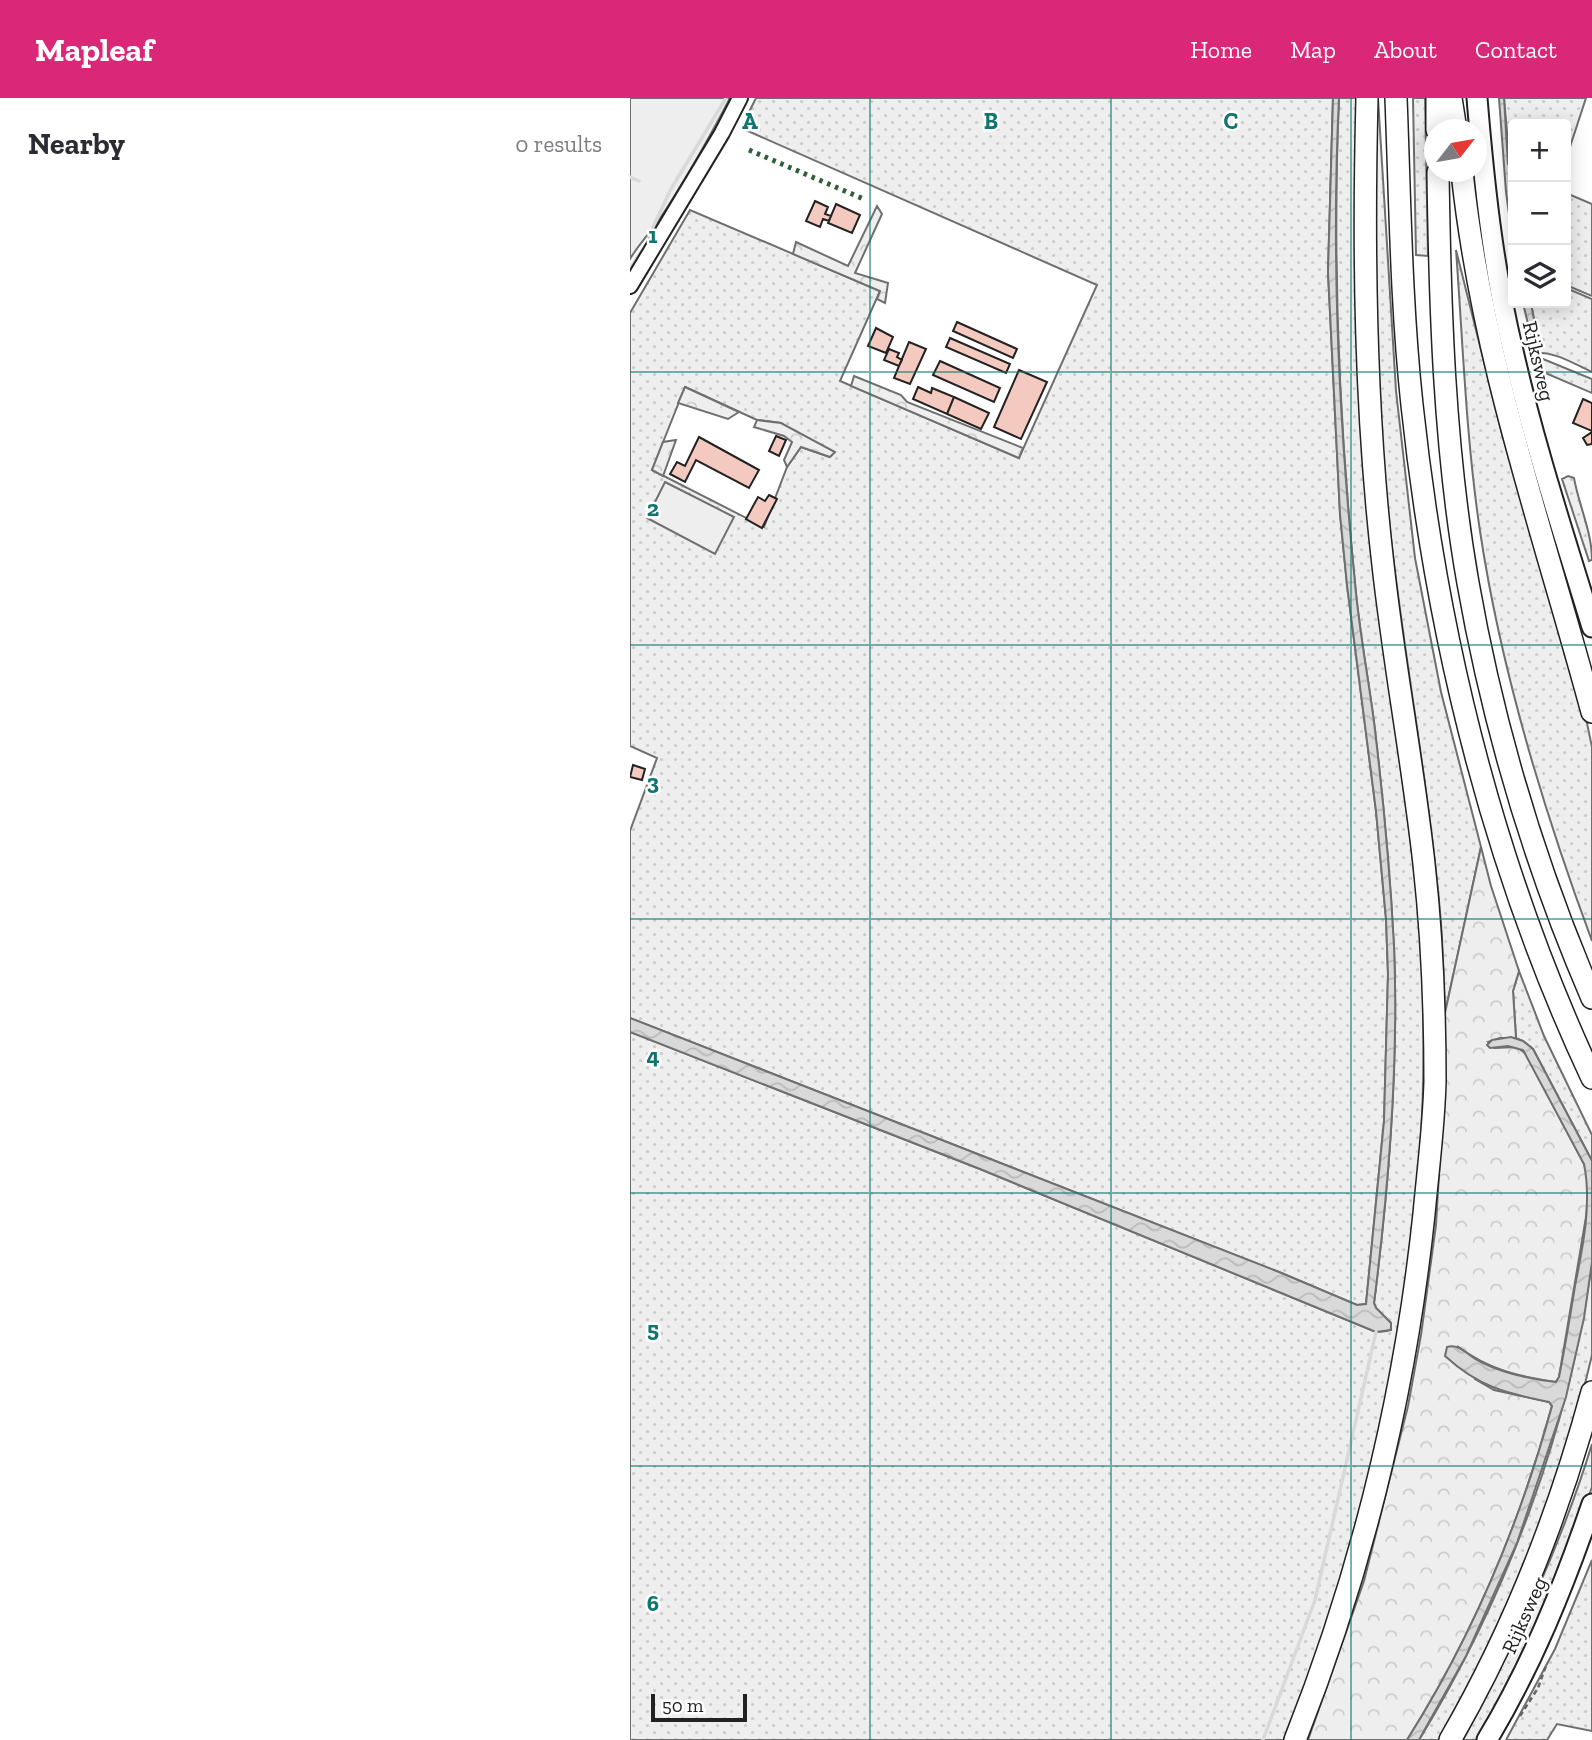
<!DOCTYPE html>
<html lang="en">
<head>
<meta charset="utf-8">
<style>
	body { margin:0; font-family:"Zilla Slab",serif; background:#f7f7f7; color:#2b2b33 }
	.controls { position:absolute; right:21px; top:21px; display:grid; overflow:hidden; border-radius:7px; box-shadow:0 4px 18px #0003 }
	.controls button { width:63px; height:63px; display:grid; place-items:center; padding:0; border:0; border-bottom:2px solid #e1e1e2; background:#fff; color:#2b2b33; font:35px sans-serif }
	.compass { position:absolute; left:794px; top:21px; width:63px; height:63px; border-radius:50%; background:#fff; box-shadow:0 4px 18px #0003; rotate:59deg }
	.scale { position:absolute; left:21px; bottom:18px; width:96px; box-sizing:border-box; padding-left:7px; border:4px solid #222; border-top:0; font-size:19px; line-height:24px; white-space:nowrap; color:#222; -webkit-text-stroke:5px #fff; paint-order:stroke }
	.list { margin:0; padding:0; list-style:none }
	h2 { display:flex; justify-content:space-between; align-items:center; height:91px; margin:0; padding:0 28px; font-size:30px }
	h2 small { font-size:23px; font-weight:400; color:#7c7c81 }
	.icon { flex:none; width:38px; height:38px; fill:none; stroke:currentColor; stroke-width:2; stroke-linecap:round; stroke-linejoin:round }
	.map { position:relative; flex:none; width:962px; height:1642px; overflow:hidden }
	header { display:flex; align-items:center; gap:42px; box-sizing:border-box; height:98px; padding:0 35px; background:#db2777; color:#fff }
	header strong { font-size:33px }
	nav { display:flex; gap:38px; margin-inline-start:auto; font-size:24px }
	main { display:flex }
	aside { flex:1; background:#fff }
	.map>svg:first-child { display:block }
</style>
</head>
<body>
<header>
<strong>Mapleaf</strong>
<nav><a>Home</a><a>Map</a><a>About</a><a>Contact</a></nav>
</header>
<main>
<aside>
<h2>Nearby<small>0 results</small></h2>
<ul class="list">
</ul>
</aside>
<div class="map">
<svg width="962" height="1642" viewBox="0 0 962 1642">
	<defs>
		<pattern id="grass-dots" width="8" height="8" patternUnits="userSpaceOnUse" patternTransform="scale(1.75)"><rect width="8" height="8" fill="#eee"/><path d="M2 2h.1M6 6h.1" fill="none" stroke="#ccc" stroke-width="1.8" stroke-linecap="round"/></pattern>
		<pattern id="forest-crowns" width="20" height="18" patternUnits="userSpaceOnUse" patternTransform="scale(1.75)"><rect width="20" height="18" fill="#eee"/><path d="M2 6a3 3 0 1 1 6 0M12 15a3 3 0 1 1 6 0" fill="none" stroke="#ccc"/></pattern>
		<pattern id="water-waves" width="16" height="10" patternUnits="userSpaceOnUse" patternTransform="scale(1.75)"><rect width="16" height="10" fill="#d9d9d9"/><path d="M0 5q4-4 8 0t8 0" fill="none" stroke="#bababa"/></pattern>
	</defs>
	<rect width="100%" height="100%" fill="#fff"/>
	<!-- grass -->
	<path fill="url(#grass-dots)" stroke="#6f6f6f" stroke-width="2" fill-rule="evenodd" d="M 126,0 L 703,0 L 698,174 L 710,416 L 717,487 L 746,713 L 756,821 L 758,876 L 754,1023 L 736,1206 L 727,1207 L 649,1174 L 0,920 L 0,733 L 27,660 L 0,648 L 0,215 L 60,112 L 250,193 L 210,283 L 389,360 L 467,187 L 111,30 ZM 55,289 L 127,322 L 151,325 L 200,359 L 171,349 L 157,369 L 134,429 L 22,372 Z
		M 709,0 L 728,0 C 722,159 728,318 745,476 C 759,617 790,757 793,899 C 800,1153 747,1406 655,1642 L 0,1642 L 0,934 L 350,1071 L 746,1234 L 757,1233 L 761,1225 L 746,1210 L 744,1205 C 759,1088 769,967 764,848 C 760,773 753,698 744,624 C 738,578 729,532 725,485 C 709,324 702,162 709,0 Z
		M 742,0 L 748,0 L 766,293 L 785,460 L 811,594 L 851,749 L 815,915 C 814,885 813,854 811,825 C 799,680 769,537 756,393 C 744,262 745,131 742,0 Z
		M 783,0 L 795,0 L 798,158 L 786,157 Z
		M 874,0 L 956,0 L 936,61 L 936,26 L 883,26 L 883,71 L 880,69 Z
		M 936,95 L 962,106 L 962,198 L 936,187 Z
		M 826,152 L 872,336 L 954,611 L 962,649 L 962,843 C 913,711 871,573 850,433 C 836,340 833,246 826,152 Z
		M 936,190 L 962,201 L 962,274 C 942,265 925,253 903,255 L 904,247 L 908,244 L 901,205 L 936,205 Z
		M 913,261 L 962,281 L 962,295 L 906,271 L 904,262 Z
		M 938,378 L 944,380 C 949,408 962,434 962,462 L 959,463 L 932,381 Z
		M 889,873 L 914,938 L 962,1037 L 962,1063 L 903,951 L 893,943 L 886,940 L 883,893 Z
		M 962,1164 L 962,1257 L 943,1335 L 878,1512 L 810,1642 L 789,1642 C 877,1498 939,1332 962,1164 Z
		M 962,1346 L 962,1389 L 941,1450 L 909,1522 L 848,1642 L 833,1642 C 885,1546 930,1450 962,1346 Z
		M 962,1462 L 962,1633 L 927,1626 L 917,1642 L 876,1642 L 925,1551 Z"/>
	<!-- forest -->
	<path fill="url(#forest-crowns)" stroke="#6f6f6f" stroke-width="2" d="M 247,108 L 252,116 L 225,175 L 258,185 L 255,205 L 247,201 L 250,193 L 163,156 L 166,144 L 218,168 Z
		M 224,278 L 271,297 L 277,304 L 393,350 L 389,360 L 221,288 Z
		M 55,289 L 109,314 L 98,321 L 48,305 Z
		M 127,322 L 151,325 L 205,354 L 200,359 L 171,349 L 157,369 L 154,362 L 162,344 L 154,338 L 124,329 Z
		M 46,342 L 33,378 L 22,372 L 33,344 Z
		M 851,749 L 861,788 L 889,873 L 883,893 L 886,940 L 870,940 L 858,944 L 864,950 L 887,949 L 896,956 L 954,1066 L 959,1084 L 956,1119 L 929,1279 L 926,1284 C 886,1278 860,1272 827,1248 L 845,1281 L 864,1292 L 919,1304 L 922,1308 C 890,1425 842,1539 777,1642 L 678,1642 L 734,1483 L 778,1308 L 791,1237 L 806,1127 L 815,974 L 815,915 Z"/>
	<!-- park -->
	<path fill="#eee" stroke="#6f6f6f" stroke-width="2" d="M 0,0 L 100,0 C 78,42 55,83 29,122 C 19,136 9,146 0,161 Z
		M 35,384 L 104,419 L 85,456 L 17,420 Z"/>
	<!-- water -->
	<path fill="url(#water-waves)" stroke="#6f6f6f" stroke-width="2" d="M 703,0 L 709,0 C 701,161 709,325 725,485 C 729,532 738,578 744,624 C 753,698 760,773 764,848 C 769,967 759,1087 744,1205 L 746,1210 L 761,1225 L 761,1232 L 746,1234 L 350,1071 L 0,934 L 0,920 L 649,1174 L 727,1207 L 736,1206 L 754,1023 L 758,876 L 756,821 L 746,713 L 717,487 L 710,416 L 698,174 Z
		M 869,0 L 874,0 L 878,66 L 883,71 L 883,75 L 880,77 L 883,145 L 876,94 Z
		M 893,205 L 901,205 L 908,244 L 906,248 L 903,247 Z
		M 881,939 L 893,943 L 903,951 L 962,1063 L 962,1164 L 954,1220 L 936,1299 L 887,1445 L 836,1558 L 795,1631 L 789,1642 L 777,1642 C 842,1539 890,1425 922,1308 L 919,1304 C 875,1295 849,1289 815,1258 L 817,1249 C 830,1245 839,1259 851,1264 C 875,1276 900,1281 926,1284 L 929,1279 C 935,1249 940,1219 945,1188 C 953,1149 962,1105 954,1066 L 893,952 L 878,948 L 860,950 L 857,947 L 862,942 Z"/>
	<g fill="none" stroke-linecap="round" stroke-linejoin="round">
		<!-- stream -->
		<path stroke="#d9d9d9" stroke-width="3.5" d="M 0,79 L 9,83
			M 23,129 L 41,91 L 96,0
			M 0,170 L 15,148
			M 633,1642 L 685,1502 L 746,1234"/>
	</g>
	<!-- building -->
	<path fill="#f3c9c0" stroke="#222" stroke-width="2" d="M 185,103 L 198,109 L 195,116 L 201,118 L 199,123 L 193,121 L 190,129 L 176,123 Z
		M 206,106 L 230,117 L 222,135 L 198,125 Z
		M 327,224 L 387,251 L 383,260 L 323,233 Z
		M 246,230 L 263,239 L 256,255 L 238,248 Z
		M 320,240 L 380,266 L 376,275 L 316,249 Z
		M 279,244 L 296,251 L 280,286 L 264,280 Z
		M 259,251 L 269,255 L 267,259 L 272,262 L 269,268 L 254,262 Z
		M 310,263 L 370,290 L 364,304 L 303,277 Z
		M 389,272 L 417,284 L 391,341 L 364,329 Z
		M 288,289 L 301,295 L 302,290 L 324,299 L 317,316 L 283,301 Z
		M 324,299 L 359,315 L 351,331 L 317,316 Z
		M 953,301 L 962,305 L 962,333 L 943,325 Z
		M 962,334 L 962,346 L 957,347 L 953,340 Z
		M 146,338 L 156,342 L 149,358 L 139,353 Z
		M 69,339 L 129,372 L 119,390 L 66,362 L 55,384 L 40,376 L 47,364 L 55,368 Z
		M 139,397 L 147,401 L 132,430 L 116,421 L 128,399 L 135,403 Z
		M 3,667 L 15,671 L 12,682 L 0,679 Z"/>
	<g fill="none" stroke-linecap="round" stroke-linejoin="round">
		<defs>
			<path id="minor" d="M 0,188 L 92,35 L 110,0"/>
			<path id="major" d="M 847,0 C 854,85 863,170 883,253 C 904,346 934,437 962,529
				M 857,1642 C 902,1567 934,1488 962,1406"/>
			<path id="highway" d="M 766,0 C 770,102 771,205 782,307 C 807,540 862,767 962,980
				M 807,0 L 807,32
				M 821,0 L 826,32
				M 808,74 C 810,211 814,349 838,485 C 863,627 905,768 962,900
				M 832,74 C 852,263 913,432 962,614
				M 665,1642 C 732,1473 775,1297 794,1116 C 798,1072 804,1027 805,983 C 805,910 802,838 794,766 C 783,666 764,567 753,467 C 735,312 733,156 737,0
				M 820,1642 C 883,1533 929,1416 962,1294"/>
		</defs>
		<!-- minor casing -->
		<use href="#minor" stroke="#222" stroke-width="18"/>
		<!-- major casing -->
		<use href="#major" stroke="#222" stroke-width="23"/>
		<!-- highway casing -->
		<use href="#highway" stroke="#222" stroke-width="24"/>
		<!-- path -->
		<path stroke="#646464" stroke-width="2.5" stroke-dasharray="5 3.5" stroke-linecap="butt" d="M 890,1618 L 908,1590 L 917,1565"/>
		<!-- minor -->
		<use href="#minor" stroke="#fff" stroke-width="14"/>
		<!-- major -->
		<use href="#major" stroke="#fff" stroke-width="19"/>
		<!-- highway -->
		<use href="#highway" stroke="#fff" stroke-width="21"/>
		<!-- hedge -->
		<path stroke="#2f5e38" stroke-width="5" stroke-dasharray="3.5 5" stroke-linecap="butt" d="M 119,52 L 236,102"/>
	</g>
	<!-- grid -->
	<path fill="none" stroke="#0f766e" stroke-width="2" stroke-opacity="0.55" d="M 240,0 L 240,1642M 481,0 L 481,1642M 721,0 L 721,1642M 0,274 L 962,274M 0,547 L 962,547M 0,821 L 962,821M 0,1095 L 962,1095M 0,1368 L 962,1368"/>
	<g text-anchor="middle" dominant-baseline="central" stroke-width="5" stroke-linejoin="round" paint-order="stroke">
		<!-- street labels -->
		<g font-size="21" fill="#222" stroke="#fff">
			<text transform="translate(909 263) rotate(77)">Rijksweg</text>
			<text transform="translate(894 1517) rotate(-66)">Rijksweg</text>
		</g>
	</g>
	<g font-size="23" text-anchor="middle" font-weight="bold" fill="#0f766e" stroke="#fff" stroke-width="5" stroke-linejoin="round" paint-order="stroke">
		<text x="120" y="31">A</text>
		<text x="361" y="31">B</text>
		<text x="601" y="31">C</text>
		<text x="23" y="145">1</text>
		<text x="23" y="418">2</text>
		<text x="23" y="692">3</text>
		<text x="23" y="966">4</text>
		<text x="23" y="1239">5</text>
		<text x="23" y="1513">6</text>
	</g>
</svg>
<div class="controls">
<button>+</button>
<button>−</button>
<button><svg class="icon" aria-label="layers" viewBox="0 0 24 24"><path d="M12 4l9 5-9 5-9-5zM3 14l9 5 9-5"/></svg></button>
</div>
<svg class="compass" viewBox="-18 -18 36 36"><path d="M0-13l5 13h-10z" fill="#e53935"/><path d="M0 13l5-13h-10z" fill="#7c7c81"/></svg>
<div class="scale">50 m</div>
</div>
</main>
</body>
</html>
